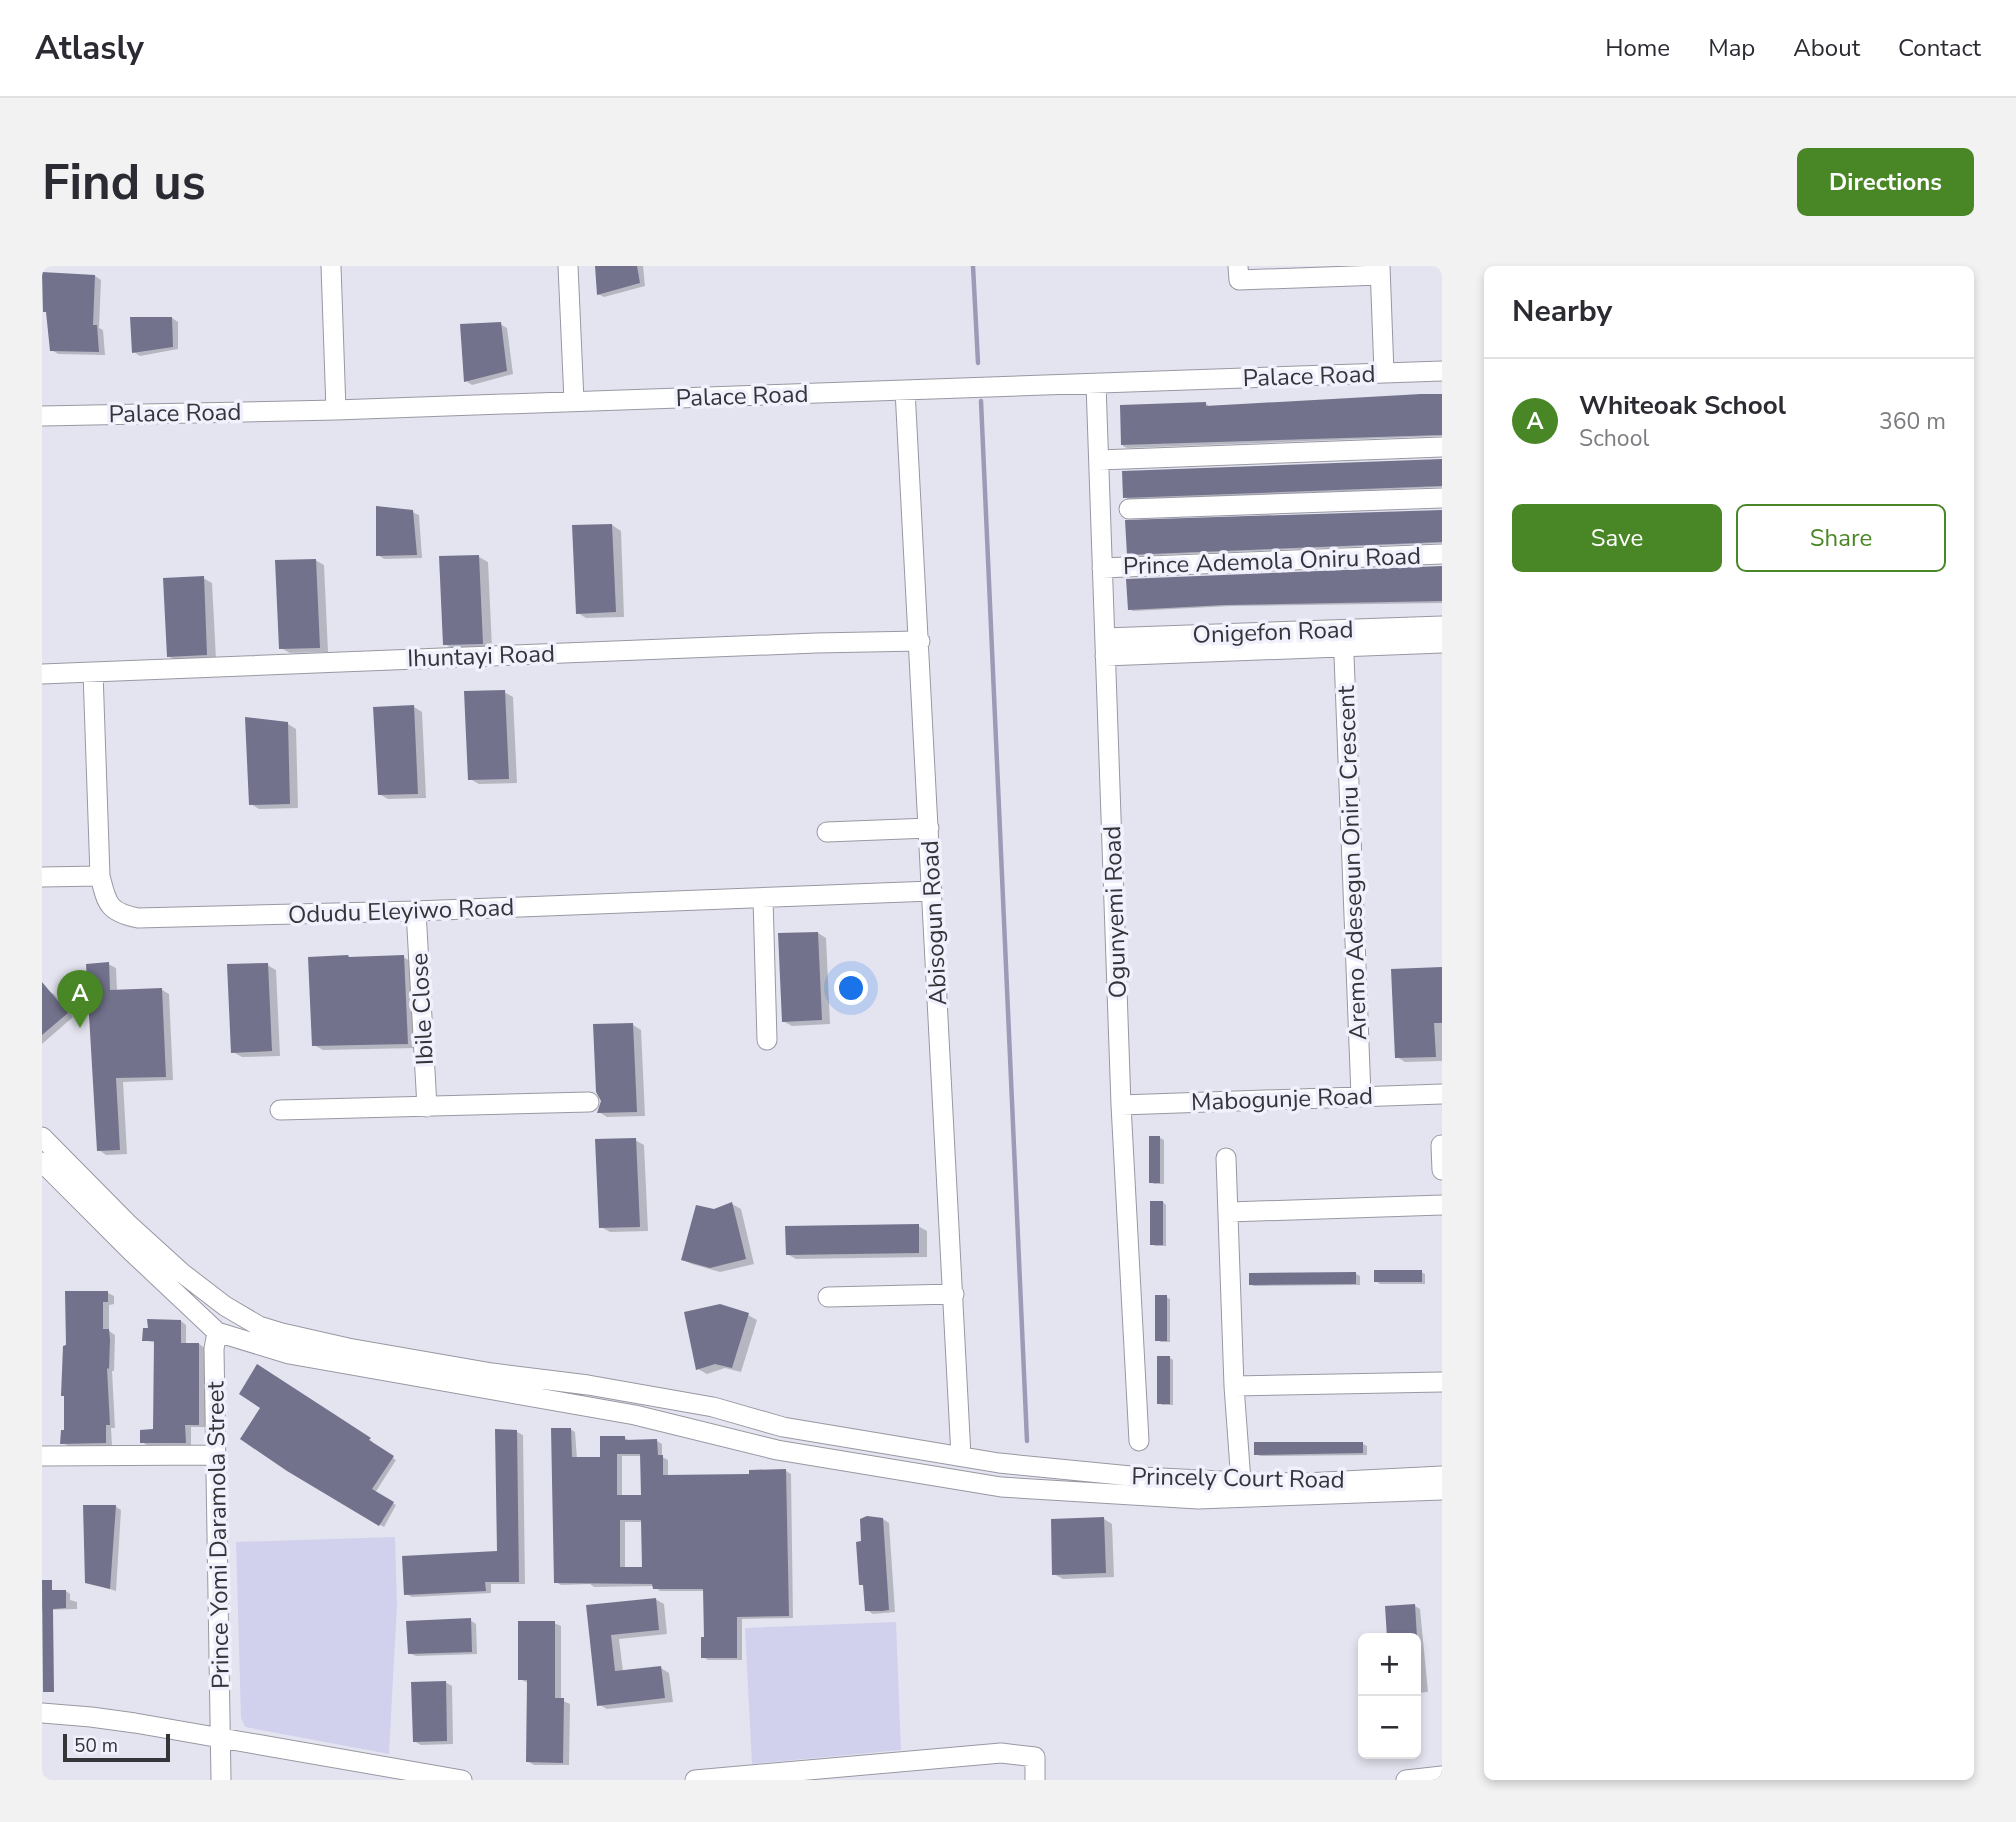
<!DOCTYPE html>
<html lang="en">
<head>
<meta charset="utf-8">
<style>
	body { margin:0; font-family:"Nunito Sans",sans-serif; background:#f2f2f3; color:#2b2b33 }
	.controls { position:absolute; right:21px; bottom:21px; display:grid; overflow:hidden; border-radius:10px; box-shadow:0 4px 10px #0003 }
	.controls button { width:63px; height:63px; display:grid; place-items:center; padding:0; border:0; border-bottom:2px solid #e1e1e2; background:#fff; color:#2b2b33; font:35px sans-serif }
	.scale { position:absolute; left:21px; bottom:18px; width:107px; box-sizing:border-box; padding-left:7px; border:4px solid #343439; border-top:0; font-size:19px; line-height:24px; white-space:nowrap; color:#343439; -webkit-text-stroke:5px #f1f1fe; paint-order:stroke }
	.you { position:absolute; left:810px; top:723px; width:24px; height:24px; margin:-18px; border:5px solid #fff; border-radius:50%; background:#1a73e8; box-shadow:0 0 0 10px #1a73e833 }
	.badge { display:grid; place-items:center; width:46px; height:46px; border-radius:50%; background:#498625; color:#fff; font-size:23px; font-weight:700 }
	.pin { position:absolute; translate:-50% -58px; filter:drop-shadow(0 2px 4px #0008) }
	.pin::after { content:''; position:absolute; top:37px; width:24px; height:21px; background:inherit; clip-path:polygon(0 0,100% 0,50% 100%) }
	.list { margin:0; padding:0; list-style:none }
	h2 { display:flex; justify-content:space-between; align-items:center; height:91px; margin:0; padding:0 28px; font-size:30px }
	h2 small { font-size:23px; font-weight:400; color:#7c7c81 }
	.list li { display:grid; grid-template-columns:46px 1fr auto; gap:21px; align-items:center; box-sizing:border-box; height:126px; padding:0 28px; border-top:2px solid #e1e1e2 }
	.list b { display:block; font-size:26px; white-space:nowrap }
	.list p { margin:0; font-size:23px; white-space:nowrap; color:#7c7c81 }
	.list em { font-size:23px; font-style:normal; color:#7c7c81 }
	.actions { display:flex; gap:14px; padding:21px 28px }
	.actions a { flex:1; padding:16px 0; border:2px solid #498625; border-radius:10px; text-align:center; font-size:24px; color:#498625 }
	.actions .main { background:#498625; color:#fff }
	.map { position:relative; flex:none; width:1400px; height:1514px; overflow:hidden; border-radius:10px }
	header { display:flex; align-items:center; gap:42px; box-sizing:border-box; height:98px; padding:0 35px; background:#fff; border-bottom:2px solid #e1e1e2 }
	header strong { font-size:33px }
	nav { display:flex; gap:38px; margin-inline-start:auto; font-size:24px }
	.intro { display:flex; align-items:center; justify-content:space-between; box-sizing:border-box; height:168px; padding:0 42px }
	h1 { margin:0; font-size:49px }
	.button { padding:18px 32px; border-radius:10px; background:#498625; color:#fff; font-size:24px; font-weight:700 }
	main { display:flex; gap:42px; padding:0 42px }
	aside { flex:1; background:#fff; border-radius:10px; box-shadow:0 4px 10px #0003 }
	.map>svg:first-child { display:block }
</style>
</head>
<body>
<header>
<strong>Atlasly</strong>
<nav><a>Home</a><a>Map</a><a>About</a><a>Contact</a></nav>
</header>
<div class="intro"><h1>Find us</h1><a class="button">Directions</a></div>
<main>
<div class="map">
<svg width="1400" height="1514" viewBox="0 0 1400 1514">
	<rect width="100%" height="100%" fill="#e4e4f0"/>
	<!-- green -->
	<path fill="#d1d1ee" d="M 353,1271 L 355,1338 L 347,1488 L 203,1461 L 199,1452 L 194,1276 Z
		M 854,1356 L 859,1484 L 710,1498 L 703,1362 Z"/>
	<!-- shadow -->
	<path fill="#0003" fill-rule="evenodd" d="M 554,0 L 601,0 L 603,20 L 562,31 L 556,28 Z
		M 53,10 L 59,14 L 57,62 L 61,64 L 63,89 L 16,88 L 10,84 L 6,47 L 3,45 Z
		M 130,52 L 136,56 L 136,83 L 98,90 L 92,86 Z
		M 458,58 L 465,62 L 471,108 L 430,119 L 424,115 Z
		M 1400,129 L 1400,170 L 1085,182 L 1081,180 L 1080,141 L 1163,137 L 1167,140 Z
		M 1400,195 L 1400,221 L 1087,234 L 1083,231 Z
		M 370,246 L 377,249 L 380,292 L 342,293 L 336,289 Z
		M 1400,246 L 1400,277 L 1091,290 L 1087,288 Z
		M 570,259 L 579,265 L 582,351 L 544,352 L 536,347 Z
		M 437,291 L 446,296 L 450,382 L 411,383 L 403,378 Z
		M 273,294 L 282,299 L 286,386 L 248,387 L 239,382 Z
		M 1400,302 L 1400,337 L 1189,340 L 1091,345 L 1088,343 Z
		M 161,312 L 170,317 L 174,393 L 135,395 L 126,390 Z
		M 462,426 L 471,431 L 475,517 L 437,518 L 428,513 Z
		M 372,441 L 380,446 L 384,532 L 346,533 L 337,528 Z
		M 246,458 L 254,463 L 256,542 L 217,543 L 209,538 Z
		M 776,667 L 784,672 L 788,758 L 750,760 L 741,755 Z
		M 361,691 L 370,696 L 374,782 L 281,784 L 272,779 Z
		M 66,698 L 74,702 L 75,725 L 120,724 L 127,728 L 131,814 L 81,816 L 85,888 L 64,889 L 57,884 Z
		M 225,699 L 234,704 L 238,790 L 200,791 L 191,786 Z
		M 1400,701 L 1400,795 L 1363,796 L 1355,791 Z
		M 5,724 L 12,728 L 31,751 L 0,778 L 0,729 Z
		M 591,759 L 599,764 L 603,850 L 565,851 L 557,846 Z
		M 1118,872 L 1122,874 L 1122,918 L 1112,918 L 1109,916 Z
		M 593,874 L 602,879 L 606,965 L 568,966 L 559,961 Z
		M 1121,936 L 1124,939 L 1124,980 L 1113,980 L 1110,978 Z
		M 690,938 L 699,943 L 712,998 L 678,1006 L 650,998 L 641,994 L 672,945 Z
		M 876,960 L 885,965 L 885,991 L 754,993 L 745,988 Z
		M 1379,1006 L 1383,1008 L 1383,1018 L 1338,1018 L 1334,1015 Z
		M 1314,1008 L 1318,1010 L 1318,1019 L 1212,1020 L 1208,1018 Z
		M 66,1027 L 72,1030 L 72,1038 L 67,1039 L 67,1065 L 73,1069 L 72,1105 L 70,1105 L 73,1162 L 69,1162 L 70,1180 L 27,1180 L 20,1177 L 24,1166 L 22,1081 Z
		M 1124,1031 L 1128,1033 L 1128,1076 L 1119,1076 L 1115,1074 Z
		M 706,1049 L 715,1054 L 699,1106 L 683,1102 L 665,1108 L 656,1103 Z
		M 139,1055 L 144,1059 L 144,1078 L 157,1078 L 163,1082 L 163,1161 L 149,1161 L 149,1179 L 106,1180 L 100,1176 L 113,1165 L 114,1077 L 102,1074 Z
		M 1128,1092 L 1131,1094 L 1131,1139 L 1120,1139 L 1116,1136 Z
		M 216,1100 L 331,1176 L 330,1178 L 354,1194 L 333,1227 L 354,1239 L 342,1261 L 200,1172 L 220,1142 Z
		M 528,1163 L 533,1166 L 535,1193 L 560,1193 L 583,1172 L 588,1175 L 615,1175 L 620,1178 L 620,1191 L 626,1194 L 626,1211 L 709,1210 L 744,1205 L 749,1208 L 751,1352 L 700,1353 L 700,1394 L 666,1394 L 661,1391 L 664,1373 L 663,1325 L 618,1325 L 612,1320 L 552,1321 L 548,1318 L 519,1319 L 514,1316 ZM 580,1190 L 600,1190 L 601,1231 L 580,1231 ZM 583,1256 L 601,1256 L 602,1302 L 583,1302 Z
		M 475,1166 L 481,1169 L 483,1318 L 449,1318 L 449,1327 L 370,1331 L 364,1328 L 456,1287 Z
		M 1321,1178 L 1325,1180 L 1325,1189 L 1218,1190 L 1214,1188 Z
		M 73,1240 L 79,1244 L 74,1325 L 45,1316 Z
		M 841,1253 L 847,1257 L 853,1346 L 831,1348 L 825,1344 L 823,1321 L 819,1318 L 821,1277 Z
		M 1062,1253 L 1070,1258 L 1072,1311 L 1021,1313 L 1012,1308 Z
		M 0,1325 L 24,1325 L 28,1328 L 28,1334 L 35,1336 L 35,1343 L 0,1344 Z
		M 613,1333 L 622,1338 L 625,1368 L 577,1373 L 581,1406 L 619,1402 L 627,1407 L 631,1436 L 565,1443 L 556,1438 L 545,1341 Z
		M 1373,1340 L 1378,1343 L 1386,1426 L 1374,1427 L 1374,1372 L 1341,1372 L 1341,1368 L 1346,1367 Z
		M 428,1354 L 434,1358 L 435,1388 L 374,1390 L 367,1387 Z
		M 512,1357 L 519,1360 L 519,1434 L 528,1438 L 527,1499 L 492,1499 L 485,1495 L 486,1417 L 478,1413 Z
		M 403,1416 L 410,1420 L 411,1478 L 379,1479 L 372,1475 Z"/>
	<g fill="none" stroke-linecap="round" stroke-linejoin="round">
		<!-- stream -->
		<path stroke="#9c9bb7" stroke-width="4.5" d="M 931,0 L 936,97
			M 939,135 L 985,1175"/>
	</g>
	<!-- building -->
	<path fill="#73728d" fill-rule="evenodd" d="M 553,0 L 595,0 L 598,17 L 555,29 Z
		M 0,6 L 53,9 L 51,59 L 55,59 L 57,86 L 8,85 L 4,46 L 1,46 Z
		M 88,51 L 130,51 L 131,81 L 90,87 Z
		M 459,56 L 465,105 L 422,116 L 418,58 Z
		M 1379,128 L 1400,128 L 1400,169 L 1079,179 L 1078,139 L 1164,136 L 1164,140 Z
		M 1400,193 L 1400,220 L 1081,232 L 1080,205 Z
		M 334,240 L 371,244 L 375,289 L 334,290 Z
		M 1400,244 L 1400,276 L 1085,289 L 1083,254 Z
		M 570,258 L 574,346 L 534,348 L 530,259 Z
		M 437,289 L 441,378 L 401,379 L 397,290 Z
		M 274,293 L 278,382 L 237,383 L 233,294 Z
		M 1400,300 L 1400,335 L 1183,339 L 1086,344 L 1084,313 Z
		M 162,310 L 165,389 L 125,391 L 121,312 Z
		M 463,424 L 467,513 L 426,514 L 422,425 Z
		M 372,439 L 376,528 L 336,529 L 331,441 Z
		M 203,451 L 246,456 L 248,538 L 207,539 Z
		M 776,666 L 780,754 L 740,756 L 736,667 Z
		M 306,689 L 307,691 L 362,689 L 366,778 L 270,780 L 266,691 Z
		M 67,696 L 68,724 L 120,722 L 124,811 L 74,812 L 78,884 L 55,885 L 44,698 Z
		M 226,697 L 230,785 L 189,787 L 185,698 Z
		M 1400,701 L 1400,757 L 1392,757 L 1394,791 L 1353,792 L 1349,703 Z
		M 0,716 L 26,747 L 0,769 Z
		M 591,757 L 595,846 L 555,847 L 559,835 L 554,826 L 551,758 Z
		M 1107,870 L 1118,870 L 1118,917 L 1107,917 Z
		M 594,872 L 598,961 L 557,962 L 553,873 Z
		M 1108,935 L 1121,935 L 1121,979 L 1108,979 Z
		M 690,936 L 704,993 L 668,1002 L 639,994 L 654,939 L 672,943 Z
		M 877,958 L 877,987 L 744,989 L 743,960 Z
		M 1332,1004 L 1380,1004 L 1380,1016 L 1332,1016 Z
		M 1314,1006 L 1314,1018 L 1207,1019 L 1207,1007 Z
		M 23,1025 L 66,1025 L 66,1036 L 61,1036 L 61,1063 L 67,1063 L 68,1074 L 67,1103 L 65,1102 L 68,1159 L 64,1159 L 64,1177 L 18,1178 L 19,1164 L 22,1164 L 22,1130 L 19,1130 L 21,1080 L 24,1079 Z
		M 1113,1029 L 1125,1029 L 1125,1075 L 1113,1075 Z
		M 678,1038 L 707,1047 L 690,1102 L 673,1098 L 654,1104 L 642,1046 Z
		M 105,1053 L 139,1054 L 139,1077 L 157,1077 L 157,1159 L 143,1159 L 144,1177 L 98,1177 L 98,1164 L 111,1163 L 112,1075 L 100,1075 L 101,1062 L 106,1062 Z
		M 1115,1090 L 1128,1090 L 1128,1138 L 1115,1138 Z
		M 215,1098 L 329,1172 L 327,1174 L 352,1190 L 330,1223 L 352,1236 L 337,1260 L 245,1205 L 198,1173 L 218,1142 L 197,1128 Z
		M 509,1162 L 529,1162 L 530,1191 L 558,1191 L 558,1170 L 583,1170 L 583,1174 L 615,1173 L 616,1189 L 621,1189 L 621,1209 L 707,1208 L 707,1204 L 744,1203 L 747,1350 L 695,1351 L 695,1392 L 659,1392 L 659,1371 L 662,1371 L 661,1323 L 611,1323 L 610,1318 L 512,1317 ZM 575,1188 L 598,1188 L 599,1229 L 575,1229 ZM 578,1254 L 599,1254 L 600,1301 L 578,1301 Z
		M 453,1163 L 475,1164 L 477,1316 L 443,1316 L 444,1325 L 362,1329 L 360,1290 L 455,1285 Z
		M 1212,1176 L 1321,1176 L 1321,1187 L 1212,1189 Z
		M 41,1239 L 74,1239 L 68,1323 L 43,1317 Z
		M 825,1250 L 841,1252 L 847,1344 L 840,1345 L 823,1345 L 821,1319 L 817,1319 L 814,1276 L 819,1275 L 818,1253 Z
		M 1062,1251 L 1064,1307 L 1010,1309 L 1009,1253 Z
		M 0,1314 L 10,1314 L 10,1324 L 24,1324 L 24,1342 L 11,1343 L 12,1426 L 1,1426 Z
		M 614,1332 L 617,1364 L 569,1369 L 573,1405 L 619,1400 L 623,1432 L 555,1440 L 544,1339 Z
		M 1373,1338 L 1375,1372 L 1345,1372 L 1343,1340 Z
		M 429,1352 L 430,1386 L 366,1388 L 364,1355 Z
		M 476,1355 L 513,1355 L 513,1432 L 522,1432 L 521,1497 L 484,1496 L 485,1414 L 476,1414 Z
		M 404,1415 L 405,1475 L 371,1476 L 369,1416 Z"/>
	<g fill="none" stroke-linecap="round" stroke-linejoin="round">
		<defs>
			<path id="minor" d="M 289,0 L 294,144
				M 526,0 L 532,135
				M 1196,0 L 1197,14 L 1338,9
				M 1338,0 L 1342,107
				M 1054,118 L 1079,839 L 1097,1175
				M 863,124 L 919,1190
				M 0,150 L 294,144 L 1400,105
				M 1057,194 L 1400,181
				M 1087,243 L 1400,232
				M 1060,302 L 1400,288
				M 1301,364 L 1319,830
				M 1063,372 L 1400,360
				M 1063,390 L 1400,377
				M 51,406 L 58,610 C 65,638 66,646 96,652 L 374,645 L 890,625
				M 0,408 L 774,377 L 878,375
				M 785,566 L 887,562
				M 0,611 L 58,610
				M 721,632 L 725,774
				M 374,645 L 385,841
				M 1079,839 L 1400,828
				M 238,844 L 547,836
				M 0,871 L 85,957 L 140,1007 L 183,1040 L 217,1060 L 240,1067 L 306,1082 L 450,1107 L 546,1119 L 671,1141 L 741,1161 L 957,1197 L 1099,1211 L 1199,1216 L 1263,1217 L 1400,1210
				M 1399,879 L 1400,904
				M 1184,892 L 1192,1120 L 1199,1216
				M 0,896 L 90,986 L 175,1066 L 247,1088 L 593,1149 L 735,1184 L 959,1221 L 1156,1233 L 1400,1224
				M 1187,946 L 1400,939
				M 786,1031 L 912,1028
				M 175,1066 L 172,1083 L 179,1514
				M 1192,1120 L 1400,1116
				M 0,1190 L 173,1189
				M 0,1447 L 49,1451 L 93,1457 L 420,1514
				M 653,1514 L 959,1487 L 993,1491 L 993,1514
				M 1364,1514 L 1400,1510"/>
		</defs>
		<!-- minor casing -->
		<use href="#minor" stroke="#9898a3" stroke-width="21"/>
		<!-- minor -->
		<use href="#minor" stroke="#fff" stroke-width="19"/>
	</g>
	<g text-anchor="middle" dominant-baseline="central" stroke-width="7" stroke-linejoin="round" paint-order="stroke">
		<!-- street labels -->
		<g font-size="24" fill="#343439" stroke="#f1f1fe">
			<text transform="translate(1267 110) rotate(-2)">Palace Road</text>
			<text transform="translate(700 130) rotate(-2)">Palace Road</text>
			<text transform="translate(133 147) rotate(-1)">Palace Road</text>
			<text transform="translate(1230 295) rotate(-2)">Prince Ademola Oniru Road</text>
			<text transform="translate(1231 366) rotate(-2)">Onigefon Road</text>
			<text transform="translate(439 390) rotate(-2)">Ihuntayi Road</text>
			<text transform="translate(1310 597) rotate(-92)">Aremo Adesegun Oniru Crescent</text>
			<text transform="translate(359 645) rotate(-2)">Odudu Eleyiwo Road</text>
			<text transform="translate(1073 646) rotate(-92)">Ogunyemi Road</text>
			<text transform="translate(892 657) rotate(-93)">Abisogun Road</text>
			<text transform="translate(380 743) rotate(-93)">Ibile Close</text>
			<text transform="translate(1240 833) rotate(-2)">Mabogunje Road</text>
			<text transform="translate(1196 1212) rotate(1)">Princely Court Road</text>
			<text transform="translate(176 1269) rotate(-91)">Prince Yomi Daramola Street</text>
		</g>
	</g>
</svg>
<div class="controls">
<button>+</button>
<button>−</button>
</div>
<div class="scale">50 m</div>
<div class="you"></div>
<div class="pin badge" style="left:38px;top:762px">A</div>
</div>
<aside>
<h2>Nearby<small></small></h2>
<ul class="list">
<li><span class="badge">A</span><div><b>Whiteoak School</b><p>School</p></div><em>360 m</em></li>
</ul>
<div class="actions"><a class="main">Save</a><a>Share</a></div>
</aside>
</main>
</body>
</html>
